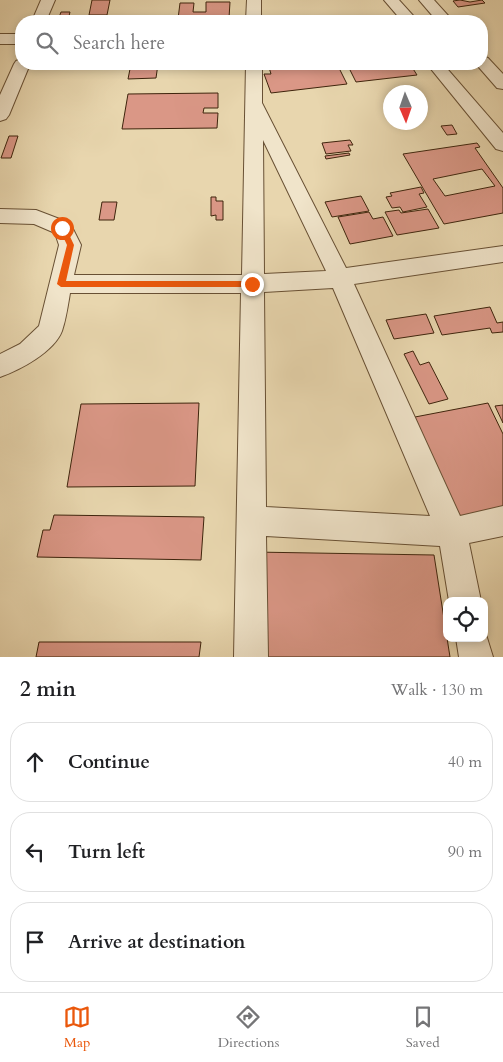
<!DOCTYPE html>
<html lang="en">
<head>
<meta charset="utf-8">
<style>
	body { margin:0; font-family:Cardo,serif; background:#f6f6f6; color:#202124 }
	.controls { position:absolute; right:15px; bottom:15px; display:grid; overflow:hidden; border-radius:10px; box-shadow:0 2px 8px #0003 }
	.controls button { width:45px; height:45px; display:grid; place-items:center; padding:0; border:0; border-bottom:1px solid #e0e0e0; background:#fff; color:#202124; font:25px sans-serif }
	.compass { position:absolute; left:383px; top:85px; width:45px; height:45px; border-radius:50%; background:#fff; box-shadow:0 2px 8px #0003; rotate:178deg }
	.stop { position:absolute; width:15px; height:15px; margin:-11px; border:4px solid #ea580c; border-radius:50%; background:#fff }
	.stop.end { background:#ea580c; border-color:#fff; box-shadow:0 1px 5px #0008 }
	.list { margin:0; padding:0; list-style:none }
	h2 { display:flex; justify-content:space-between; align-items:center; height:65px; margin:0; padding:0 20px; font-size:21px }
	h2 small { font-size:16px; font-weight:400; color:#757577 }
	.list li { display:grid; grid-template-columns:32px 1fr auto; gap:15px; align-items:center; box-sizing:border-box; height:80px; margin:0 10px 10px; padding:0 10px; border:1px solid #e0e0e0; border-radius:20px }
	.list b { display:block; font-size:19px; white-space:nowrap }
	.list em { font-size:16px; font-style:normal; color:#757577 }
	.icon { flex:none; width:28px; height:28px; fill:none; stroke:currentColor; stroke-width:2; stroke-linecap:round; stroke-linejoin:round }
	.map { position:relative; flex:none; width:503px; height:657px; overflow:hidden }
	.search { position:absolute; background:#fff; box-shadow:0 2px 8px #0003; left:15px; right:15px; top:15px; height:55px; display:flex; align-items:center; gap:12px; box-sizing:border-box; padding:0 18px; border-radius:20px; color:#757577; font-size:19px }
	.sheet { height:335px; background:#fff }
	nav { display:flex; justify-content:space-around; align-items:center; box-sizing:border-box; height:70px; border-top:1px solid #e0e0e0; background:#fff; font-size:14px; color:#757577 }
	nav a { display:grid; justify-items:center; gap:2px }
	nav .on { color:#ea580c }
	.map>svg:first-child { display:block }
</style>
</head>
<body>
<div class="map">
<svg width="503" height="657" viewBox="0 0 503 657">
	<rect width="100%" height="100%" fill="#e8d6ae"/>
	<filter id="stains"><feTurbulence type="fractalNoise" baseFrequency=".004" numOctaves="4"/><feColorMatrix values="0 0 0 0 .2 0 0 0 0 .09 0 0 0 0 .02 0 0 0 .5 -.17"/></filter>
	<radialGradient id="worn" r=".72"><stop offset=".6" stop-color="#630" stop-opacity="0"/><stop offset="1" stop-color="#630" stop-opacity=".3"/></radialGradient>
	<!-- building -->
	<path fill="#da9786" stroke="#3e240c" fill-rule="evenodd" d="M 92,0 L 110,0 L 107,15 L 89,15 Z
		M 460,0 L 470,2 L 482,0 L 485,3 L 458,7 L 453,1 Z
		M 206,2 L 230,2 L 229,18 L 178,19 L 180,3 L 194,3 L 193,12 L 206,12 Z
		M 61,12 L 70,12 L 68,20 L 58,20 Z
		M 305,17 L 344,18 L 344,21 L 306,21 Z
		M 131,64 L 158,64 L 156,78 L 128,79 Z
		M 213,64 L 229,64 L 229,68 L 214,69 Z
		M 268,64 L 337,64 L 347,84 L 271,93 L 264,74 L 271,74 Z
		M 347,64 L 410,64 L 417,75 L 356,82 Z
		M 218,93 L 218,108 L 204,108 L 203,113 L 218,113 L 217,128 L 122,129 L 128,94 Z
		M 452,125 L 457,134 L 447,135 L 441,126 Z
		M 9,136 L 18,136 L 11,158 L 1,158 Z
		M 350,140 L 353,145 L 348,145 L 351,151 L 326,154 L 322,143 Z
		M 477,143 L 480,147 L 475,148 L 503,188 L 503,213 L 444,224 L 403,154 ZM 482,169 L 495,186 L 445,196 L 433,179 Z
		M 349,153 L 350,155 L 326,159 L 325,156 Z
		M 421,187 L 424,193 L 419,194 L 427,207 L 403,212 L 400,207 L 392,208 L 386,197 L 392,196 L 390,193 Z
		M 361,196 L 369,211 L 332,217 L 325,202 Z
		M 211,197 L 216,197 L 216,201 L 223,201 L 223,220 L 216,220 L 216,215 L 211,216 Z
		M 102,202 L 117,202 L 114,220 L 99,220 Z
		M 428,209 L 439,228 L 397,235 L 385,212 L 399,210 L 401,213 Z
		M 369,212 L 373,219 L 383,217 L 393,236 L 350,244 L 338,217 Z
		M 490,307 L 497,323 L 503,322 L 503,332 L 492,333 L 490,328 L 442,335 L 434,316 Z
		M 426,314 L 434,333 L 394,339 L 386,320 Z
		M 413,351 L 420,365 L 429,362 L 448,399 L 429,404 L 404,354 Z
		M 199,403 L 195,486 L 67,487 L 81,404 Z
		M 488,403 L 503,434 L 503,511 L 456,521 L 415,417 Z
		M 503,405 L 503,423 L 495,406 Z
		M 54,515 L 204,517 L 201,560 L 37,557 L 43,530 L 50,530 Z
		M 253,552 L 434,555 L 450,657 L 252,657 Z
		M 39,642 L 201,642 L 199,657 L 36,657 Z"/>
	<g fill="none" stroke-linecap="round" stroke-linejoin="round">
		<defs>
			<path id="minor" d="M 41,0 L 55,0 L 46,21 L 32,21 Z
				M 247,0 L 261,0 L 261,21 L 246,21 Z
				M 384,0 L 399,0 L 418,21 L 402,21 Z
				M 419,0 L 434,0 L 453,21 L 437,21 Z
				M 0,34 L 21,34 L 21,44 L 0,44 Z
				M 482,56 L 488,58 L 503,74 L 503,89 L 497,88 L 476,64 L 482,64 Z
				M 21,59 L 21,64 L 30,64 L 9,115 L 6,119 L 0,121 L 0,95 L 14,64 L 16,61 Z
				M 246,64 L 262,64 L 262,103 L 346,268 L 503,246 L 503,262 L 354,284 L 460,516 L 503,506 L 503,536 L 469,543 L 481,601 L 449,601 L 440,546 L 266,536 L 268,657 L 234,657 L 241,293 L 70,293 C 68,305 66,319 62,331 C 54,352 20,370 0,377 L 0,354 L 20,344 L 39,326 L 59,245 L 55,233 L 34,224 L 0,223 L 0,209 L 36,210 L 70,223 L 81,245 L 74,275 L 242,275 ZM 263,140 L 326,271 L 264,274 ZM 333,288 L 430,516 L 266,507 L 264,292 Z
				M 427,64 L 443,64 L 503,133 L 503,151 L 496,149 Z
				M 484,628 L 493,657 L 459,657 L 456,638 L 484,638 Z"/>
		</defs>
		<!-- minor casing -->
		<use href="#minor" stroke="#685034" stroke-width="2"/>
		<!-- minor -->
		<use href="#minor" fill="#f0e4ca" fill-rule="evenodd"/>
	</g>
	<!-- route -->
	<path fill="#ea580c" d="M 60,226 L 65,226 L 74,245 L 66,281 L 252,281 L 256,284 L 252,287 L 61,287 L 57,284 L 67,245 L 59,228 Z"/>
	<rect width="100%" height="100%" filter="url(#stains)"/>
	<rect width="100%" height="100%" fill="url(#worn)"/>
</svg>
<div class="controls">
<button><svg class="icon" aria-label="locate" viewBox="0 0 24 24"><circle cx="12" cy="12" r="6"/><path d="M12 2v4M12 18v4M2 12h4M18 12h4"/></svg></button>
</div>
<svg class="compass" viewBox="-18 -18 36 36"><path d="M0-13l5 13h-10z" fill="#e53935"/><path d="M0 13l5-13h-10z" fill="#757577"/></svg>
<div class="stop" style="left:62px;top:228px"></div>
<div class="stop end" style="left:252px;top:284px"></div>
<div class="search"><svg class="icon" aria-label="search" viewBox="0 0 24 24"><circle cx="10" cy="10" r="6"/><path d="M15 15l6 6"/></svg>Search here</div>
</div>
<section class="sheet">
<h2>2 min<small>Walk · 130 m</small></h2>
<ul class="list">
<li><svg class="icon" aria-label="ahead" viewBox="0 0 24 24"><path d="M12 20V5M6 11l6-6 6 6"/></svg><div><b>Continue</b></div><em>40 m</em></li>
<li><svg class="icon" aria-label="left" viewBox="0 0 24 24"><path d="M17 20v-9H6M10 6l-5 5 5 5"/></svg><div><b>Turn left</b></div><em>90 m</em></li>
<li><svg class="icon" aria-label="arrive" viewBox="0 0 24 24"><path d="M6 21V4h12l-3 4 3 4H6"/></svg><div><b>Arrive at destination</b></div></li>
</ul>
</section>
<nav>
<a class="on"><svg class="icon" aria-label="map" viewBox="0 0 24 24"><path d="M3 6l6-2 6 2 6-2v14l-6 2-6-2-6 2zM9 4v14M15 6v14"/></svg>Map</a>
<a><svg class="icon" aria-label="directions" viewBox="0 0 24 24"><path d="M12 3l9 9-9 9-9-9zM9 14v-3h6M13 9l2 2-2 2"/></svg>Directions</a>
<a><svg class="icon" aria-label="saved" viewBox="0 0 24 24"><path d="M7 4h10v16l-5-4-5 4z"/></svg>Saved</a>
</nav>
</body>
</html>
